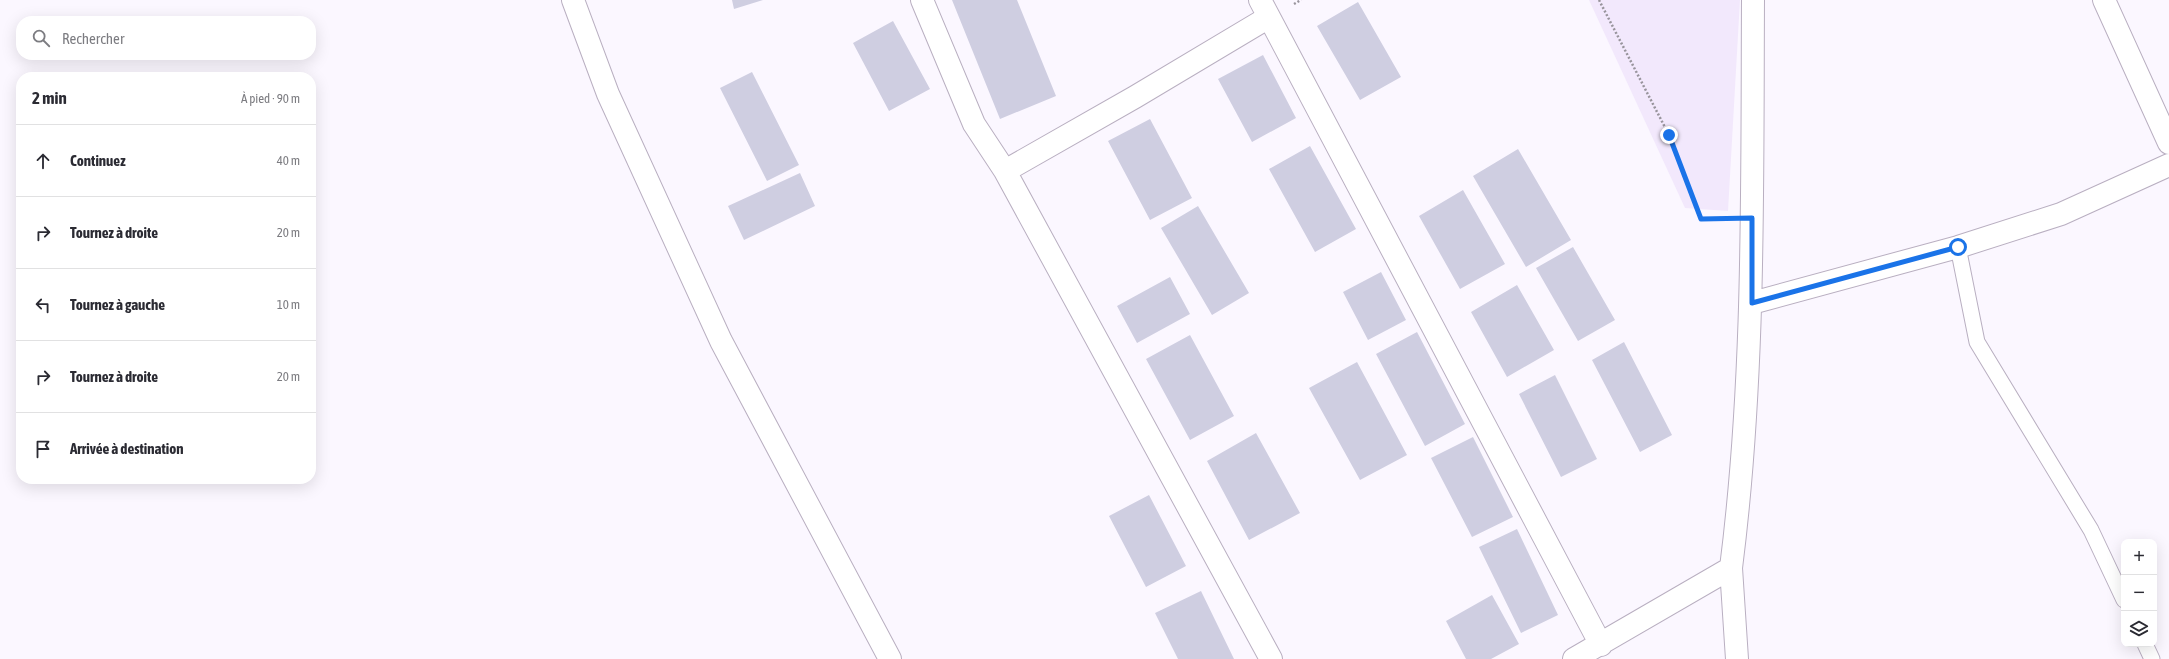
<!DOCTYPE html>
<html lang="fr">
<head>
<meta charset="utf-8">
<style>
	body { margin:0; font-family:"Asap Condensed",sans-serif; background:#f2f2f3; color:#2b2b33 }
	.controls { position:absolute; right:12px; bottom:12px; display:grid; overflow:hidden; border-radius:8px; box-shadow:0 4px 16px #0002 }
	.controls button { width:36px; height:36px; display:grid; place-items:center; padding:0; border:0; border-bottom:1px solid #e1e1e2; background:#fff; color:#2b2b33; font:20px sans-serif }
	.stop { position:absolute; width:12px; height:12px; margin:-9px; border:3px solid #1a73e8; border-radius:50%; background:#fff }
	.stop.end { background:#1a73e8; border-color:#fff; box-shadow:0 1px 4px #0008 }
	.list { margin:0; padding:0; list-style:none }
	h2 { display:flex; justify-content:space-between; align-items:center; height:52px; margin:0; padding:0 16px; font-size:17px }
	h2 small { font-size:13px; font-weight:400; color:#7c7c81 }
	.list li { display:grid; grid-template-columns:26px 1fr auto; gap:12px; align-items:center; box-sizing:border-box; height:72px; padding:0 16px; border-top:1px solid #e1e1e2 }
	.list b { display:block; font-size:15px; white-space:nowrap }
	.list em { font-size:13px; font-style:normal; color:#7c7c81 }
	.icon { flex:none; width:22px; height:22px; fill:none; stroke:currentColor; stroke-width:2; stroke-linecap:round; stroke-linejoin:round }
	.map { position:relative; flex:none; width:2169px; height:659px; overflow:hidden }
	.search { position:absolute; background:#fff; box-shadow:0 4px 16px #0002; left:16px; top:16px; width:300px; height:44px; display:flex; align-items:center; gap:10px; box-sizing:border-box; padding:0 14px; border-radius:16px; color:#7c7c81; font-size:15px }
	.panel { position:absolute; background:#fff; box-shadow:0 4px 16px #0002; left:16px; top:72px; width:300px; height:412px; border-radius:16px }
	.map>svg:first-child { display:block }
</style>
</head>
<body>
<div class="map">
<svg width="2169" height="659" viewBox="0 0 2169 659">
	<rect width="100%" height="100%" fill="#fbf7ff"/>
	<!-- built -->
	<path fill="#f2e8fc" d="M 1589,0 L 1740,0 L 1728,211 L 1685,208 Z"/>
	<!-- building -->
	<path fill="#cfcee1" d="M 732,0 L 763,0 L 734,9 Z
		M 952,0 L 1017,0 L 1056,96 L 1000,119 Z
		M 1358,2 L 1401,77 L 1360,100 L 1317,26 Z
		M 893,21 L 930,89 L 889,111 L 853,43 Z
		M 1263,55 L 1296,118 L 1252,142 L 1218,79 Z
		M 752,72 L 799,165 L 767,181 L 720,88 Z
		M 1150,119 L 1192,198 L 1150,220 L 1108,141 Z
		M 1310,146 L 1356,229 L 1315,252 L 1269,169 Z
		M 1518,149 L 1571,240 L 1526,267 L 1473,176 Z
		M 800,173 L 815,206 L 744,240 L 728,206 Z
		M 1463,190 L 1505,264 L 1460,289 L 1419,216 Z
		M 1198,206 L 1249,293 L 1212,315 L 1161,228 Z
		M 1573,247 L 1615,320 L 1578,341 L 1536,268 Z
		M 1381,272 L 1406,320 L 1368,340 L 1343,292 Z
		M 1170,277 L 1190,314 L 1137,343 L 1117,306 Z
		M 1517,285 L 1554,350 L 1507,377 L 1471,312 Z
		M 1417,332 L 1465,424 L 1425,446 L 1376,354 Z
		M 1190,335 L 1234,416 L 1190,440 L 1146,359 Z
		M 1624,342 L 1672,435 L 1640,452 L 1592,360 Z
		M 1357,362 L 1407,455 L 1360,480 L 1309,388 Z
		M 1555,375 L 1597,459 L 1561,477 L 1519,394 Z
		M 1256,433 L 1300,513 L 1249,540 L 1207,461 Z
		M 1473,437 L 1513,517 L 1472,537 L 1431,458 Z
		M 1149,495 L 1186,566 L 1146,587 L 1109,516 Z
		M 1517,529 L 1558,615 L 1521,633 L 1479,547 Z
		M 1201,591 L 1234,659 L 1178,659 L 1155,613 Z
		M 1492,595 L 1519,644 L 1491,659 L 1466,659 L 1446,621 Z"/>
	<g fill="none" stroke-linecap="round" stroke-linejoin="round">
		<defs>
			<path id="service" d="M 1958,247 L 1977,342 L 2091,530 L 2124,600
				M 2145,644 L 2152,659"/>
			<path id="minor" d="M 573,0 L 608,94 L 721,341 L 890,659
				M 922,0 L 974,124 L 1005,171 L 1135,97 L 1269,17
				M 1260,0 L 1601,645
				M 1005,171 L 1271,659
				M 1752,303 L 1958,247 L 2061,214 L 2169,165
				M 1731,568 L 1737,659
				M 1574,659 L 1731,568 C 1755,380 1752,190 1753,0"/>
			<path id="tertiary" d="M 2104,0 L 2169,143"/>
		</defs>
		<!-- service casing -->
		<use href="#service" stroke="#b9afc1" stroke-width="17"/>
		<!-- minor casing -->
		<use href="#minor" stroke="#b9afc1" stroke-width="24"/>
		<!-- tertiary casing -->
		<use href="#tertiary" stroke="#b9afc1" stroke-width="24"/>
		<!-- path -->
		<path stroke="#98949c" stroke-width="2.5" stroke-dasharray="2 2" stroke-linecap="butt" d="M 1599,0 L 1669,135 L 1701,219 L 1723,218
			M 1294,4 L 1301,0"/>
		<!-- service -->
		<use href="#service" stroke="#fff" stroke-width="15"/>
		<!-- minor -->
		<use href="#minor" stroke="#fff" stroke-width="22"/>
		<!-- tertiary -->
		<use href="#tertiary" stroke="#fff" stroke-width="22"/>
	</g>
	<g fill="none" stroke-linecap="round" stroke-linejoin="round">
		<!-- route -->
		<path stroke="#1a73e8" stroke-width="5" d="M 1669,135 L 1701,219 L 1752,218 L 1752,303 L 1958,247"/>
	</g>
</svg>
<div class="controls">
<button>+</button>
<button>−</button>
<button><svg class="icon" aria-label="layers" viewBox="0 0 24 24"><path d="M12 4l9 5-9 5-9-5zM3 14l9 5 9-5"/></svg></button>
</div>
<div class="stop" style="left:1958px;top:247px"></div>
<div class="stop end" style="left:1669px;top:135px"></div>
<div class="search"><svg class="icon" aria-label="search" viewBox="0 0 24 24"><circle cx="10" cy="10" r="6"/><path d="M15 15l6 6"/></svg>Rechercher</div>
<section class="panel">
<h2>2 min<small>À pied · 90 m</small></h2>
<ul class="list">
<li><svg class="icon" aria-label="ahead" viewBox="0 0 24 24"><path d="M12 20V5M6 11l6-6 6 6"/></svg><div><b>Continuez</b></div><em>40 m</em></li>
<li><svg class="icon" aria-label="right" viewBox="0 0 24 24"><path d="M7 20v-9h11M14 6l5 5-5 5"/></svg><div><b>Tournez à droite</b></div><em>20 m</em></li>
<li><svg class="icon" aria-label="left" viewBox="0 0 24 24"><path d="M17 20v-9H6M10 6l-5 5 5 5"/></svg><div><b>Tournez à gauche</b></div><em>10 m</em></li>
<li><svg class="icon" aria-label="right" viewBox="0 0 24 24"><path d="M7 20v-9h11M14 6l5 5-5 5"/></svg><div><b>Tournez à droite</b></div><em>20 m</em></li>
<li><svg class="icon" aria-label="arrive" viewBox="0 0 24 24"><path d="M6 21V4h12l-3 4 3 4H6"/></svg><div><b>Arrivée à destination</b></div></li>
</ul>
</section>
</div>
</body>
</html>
